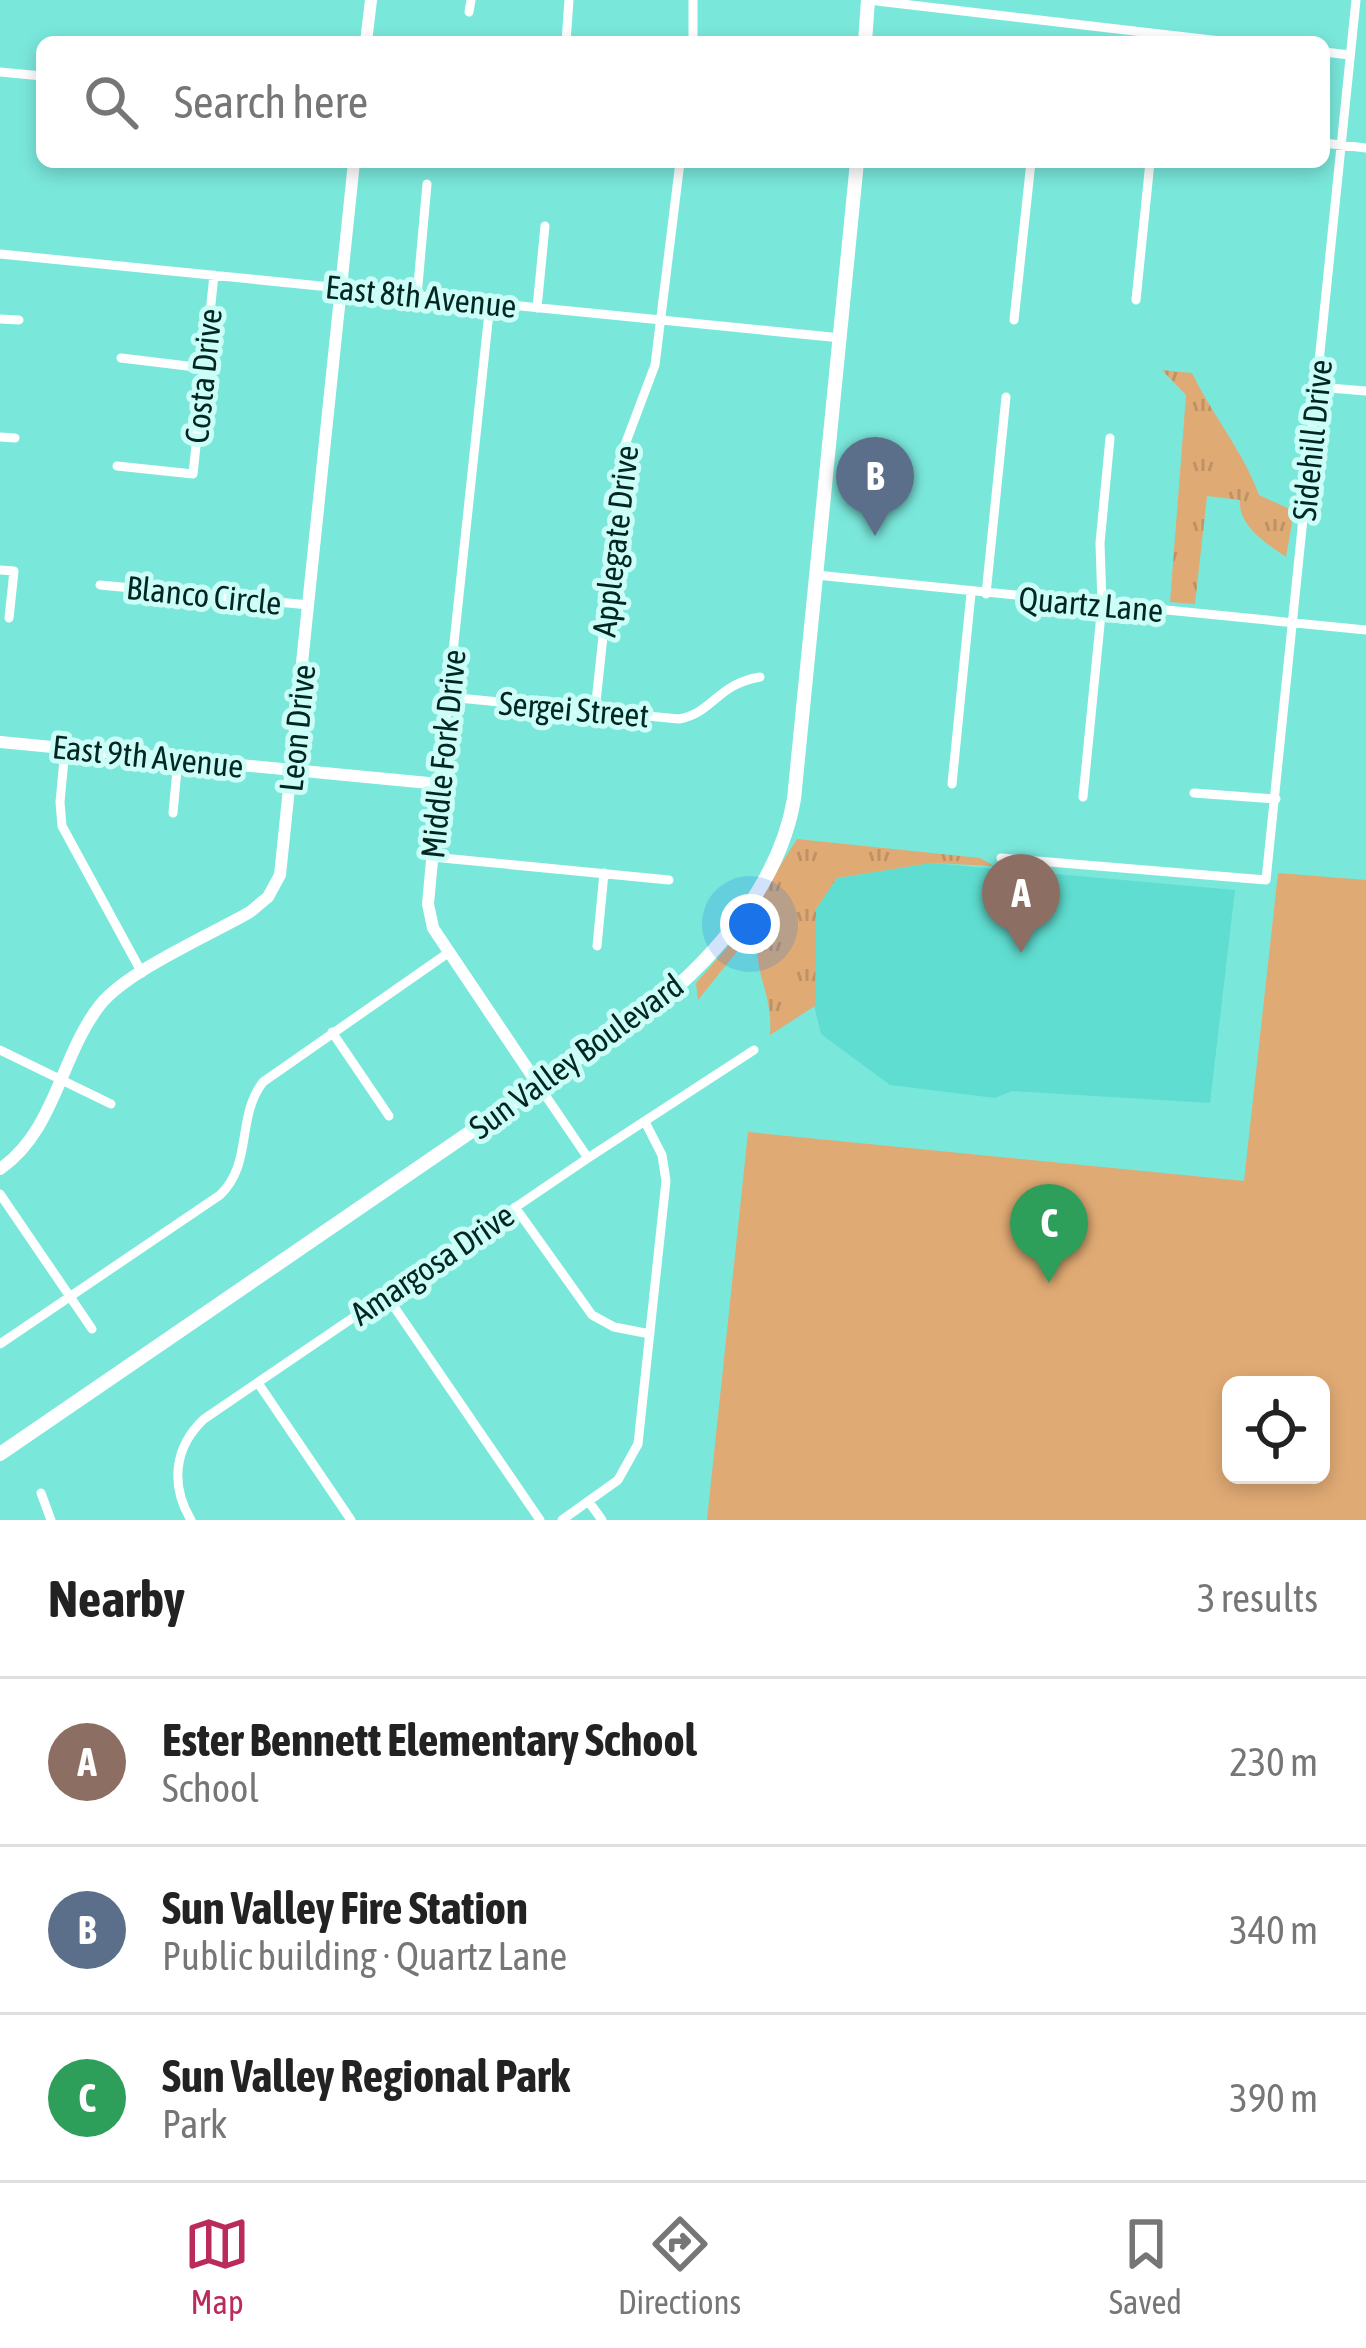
<!DOCTYPE html>
<html lang="en">
<head>
<meta charset="utf-8">
<style>
	body { margin:0; font-family:"Asap Condensed",sans-serif; background:#f6f6f6; color:#222 }
	.controls { position:absolute; right:36px; bottom:36px; display:grid; overflow:hidden; border-radius:18px; box-shadow:0 6px 18px #0003 }
	.controls button { width:108px; height:108px; display:grid; place-items:center; padding:0; border:0; border-bottom:3px solid #e0e0e0; background:#fff; color:#222; font:60px sans-serif }
	.you { position:absolute; left:750px; top:924px; width:42px; height:42px; margin:-30px; border:9px solid #fff; border-radius:50%; background:#1a73e8; box-shadow:0 0 0 18px #1a73e833 }
	.badge { display:grid; place-items:center; width:78px; height:78px; border-radius:50%; background:#ba2b5b; color:#fff; font-size:39px; font-weight:700 }
	.pin { position:absolute; translate:-50% -99px; filter:drop-shadow(0 3px 6px #0008) }
	.pin::after { content:''; position:absolute; top:63px; width:42px; height:36px; background:inherit; clip-path:polygon(0 0,100% 0,50% 100%) }
	.list { margin:0; padding:0; list-style:none }
	h2 { display:flex; justify-content:space-between; align-items:center; height:156px; margin:0; padding:0 48px; font-size:51px }
	h2 small { font-size:39px; font-weight:400; color:#767676 }
	.list li { display:grid; grid-template-columns:78px 1fr auto; gap:36px; align-items:center; box-sizing:border-box; height:168px; padding:0 48px; border-top:3px solid #e0e0e0 }
	.list b { display:block; font-size:45px; white-space:nowrap }
	.list p { margin:0; font-size:39px; white-space:nowrap; color:#767676 }
	.list em { font-size:39px; font-style:normal; color:#767676 }
	.icon { flex:none; width:66px; height:66px; fill:none; stroke:currentColor; stroke-width:2; stroke-linecap:round; stroke-linejoin:round }
	.map { position:relative; flex:none; width:1366px; height:1520px; overflow:hidden }
	.search { position:absolute; background:#fff; box-shadow:0 6px 18px #0003; left:36px; right:36px; top:36px; height:132px; display:flex; align-items:center; gap:30px; box-sizing:border-box; padding:0 42px; border-radius:18px; color:#767676; font-size:45px }
	.sheet { height:660px; background:#fff }
	nav { display:flex; justify-content:space-around; align-items:center; box-sizing:border-box; height:168px; border-top:3px solid #e0e0e0; background:#fff; font-size:33px; color:#767676 }
	nav a { display:grid; justify-items:center; gap:6px }
	nav .on { color:#ba2b5b }
	.map>svg:first-child { display:block }
</style>
</head>
<body>
<div class="map">
<svg width="1366" height="1520" viewBox="0 0 1366 1520">
	<defs>
		<pattern id="grass-tufts" width="24" height="20" patternUnits="userSpaceOnUse" patternTransform="scale(3)"><rect width="24" height="20" fill="#e0aa74"/><path d="M3 7l-1-3M5 7V3M7 7l1-3M15 17l-1-3M17 17v-4M19 17l1-3" fill="none" stroke="#be9264"/></pattern>
	</defs>
	<rect width="100%" height="100%" fill="#7ae7db"/>
	<!-- built -->
	<path fill="#5fddd0" d="M 931,863 L 1235,890 L 1210,1103 L 1012,1091 L 995,1098 L 890,1085 L 821,1034 L 812,997 L 816,909 L 837,878 Z"/>
	<!-- grass -->
	<path fill="url(#grass-tufts)" d="M 1162,370 L 1192,373 C 1213,416 1243,451 1259,495 L 1294,511 L 1286,557 C 1266,543 1238,526 1240,500 L 1207,496 L 1195,604 L 1170,602 L 1186,395 Z
		M 797,839 L 980,858 L 994,866 L 931,863 L 837,878 L 816,909 L 815,1006 L 770,1035 C 773,997 756,976 757,945 L 743,944 L 698,1000 L 696,983 L 731,943 Z"/>
	<!-- green -->
	<path fill="#e0aa74" fill-rule="evenodd" d="M 1278,873 L 1366,880 L 1366,1520 L 707,1520 L 748,1132 L 1244,1181 ZM 1231,1385 L 1321,1385 L 1321,1475 L 1231,1475 Z"/>
	<g fill="none" stroke-linecap="round" stroke-linejoin="round">
		<!-- street -->
		<path stroke="#fff" stroke-width="9" d="M 868,0 L 1229,42
			M 469,12 L 471,0
			M 566,42 L 569,0
			M 693,42 L 693,0
			M 1324,52 L 1350,55
			M 0,72 L 42,76
			M 1324,143 L 1366,148
			M 0,254 L 841,338
			M 417,296 L 427,184
			M 1136,300 L 1150,162
			M 537,308 L 545,226
			M 0,319 L 19,320
			M 1014,320 L 1031,162
			M 121,358 L 204,368
			M 1317,387 L 1366,391
			M 0,437 L 15,438
			M 117,466 L 193,474 L 214,275
			M 0,570 L 14,571 L 9,618
			M 816,575 L 1366,630
			M 100,585 L 309,605
			M 986,594 L 1006,397
			M 448,697 L 679,719 C 713,713 717,684 760,677
			M 595,711 L 623,450 L 655,365 L 680,162
			M 65,749 L 60,802 L 62,826 L 142,973
			M 439,784 L 490,303
			M 952,784 L 971,593
			M 1194,793 L 1276,799
			M 1083,797 L 1102,604 L 1100,543 L 1110,438
			M 173,813 L 178,759
			M 432,857 L 669,880
			M 1001,858 L 1266,880 L 1356,0
			M 597,946 L 604,873
			M 332,1032 L 389,1116
			M 0,1050 L 111,1104
			M 539,1086 L 588,1158
			M 0,1194 L 92,1329
			M 515,1207 L 592,1315 L 614,1327 L 650,1334
			M 386,1295 L 540,1520
			M 0,1344 L 220,1195 C 253,1164 236,1117 263,1082 L 448,953
			M 258,1383 L 351,1520
			M 41,1493 L 51,1520
			M 589,1502 L 602,1520
			M 191,1520 C 170,1485 174,1447 204,1419 L 588,1158 L 754,1050
			M 562,1520 L 618,1480 L 638,1444 L 666,1181 L 662,1155 L 645,1122"/>
		<!-- secondary -->
		<path stroke="#fff" stroke-width="12" d="M 366,42 L 371,0
			M 0,742 L 439,784 L 428,904 L 433,928 L 539,1086
			M 0,1169 C 56,1130 60,1056 100,1005 C 127,971 210,935 250,912 L 268,897 L 280,875 L 354,162"/>
		<!-- primary -->
		<path stroke="#fff" stroke-width="14" d="M 865,42 L 868,0
			M 0,1454 L 653,1007 C 717,956 780,882 794,799 L 857,162"/>
	</g>
	<g text-anchor="middle" dominant-baseline="central" stroke-width="10" stroke-linejoin="round" paint-order="stroke">
		<!-- street labels -->
		<g font-size="33" fill="#012623" stroke="#ccfef7">
			<text transform="translate(421 296) rotate(6)">East 8th Avenue</text>
			<text transform="translate(203 376) rotate(-84)">Costa Drive</text>
			<text transform="translate(1312 440) rotate(-84)">Sidehill Drive</text>
			<text transform="translate(615 541) rotate(-83)">Applegate Drive</text>
			<text transform="translate(204 595) rotate(6)">Blanco Circle</text>
			<text transform="translate(1091 604) rotate(5)">Quartz Lane</text>
			<text transform="translate(574 709) rotate(5)">Sergei Street</text>
			<text transform="translate(297 728) rotate(-84)">Leon Drive</text>
			<text transform="translate(443 754) rotate(-84)">Middle Fork Drive</text>
			<text transform="translate(148 756) rotate(6)">East 9th Avenue</text>
			<text transform="translate(576 1056) rotate(-36)">Sun Valley Boulevard</text>
			<text transform="translate(432 1264) rotate(-34)">Amargosa Drive</text>
		</g>
	</g>
</svg>
<div class="controls">
<button><svg class="icon" aria-label="locate" viewBox="0 0 24 24"><circle cx="12" cy="12" r="6"/><path d="M12 2v4M12 18v4M2 12h4M18 12h4"/></svg></button>
</div>
<div class="you"></div>
<div class="pin badge" style="left:1021px;top:953px;background:#8d6e63">A</div>
<div class="pin badge" style="left:875px;top:536px;background:#5c6f8a">B</div>
<div class="pin badge" style="left:1049px;top:1283px;background:#2e9e5b">C</div>
<div class="search"><svg class="icon" aria-label="search" viewBox="0 0 24 24"><circle cx="10" cy="10" r="6"/><path d="M15 15l6 6"/></svg>Search here</div>
</div>
<section class="sheet">
<h2>Nearby<small>3 results</small></h2>
<ul class="list">
<li><span class="badge" style="background:#8d6e63">A</span><div><b>Ester Bennett Elementary School</b><p>School</p></div><em>230 m</em></li>
<li><span class="badge" style="background:#5c6f8a">B</span><div><b>Sun Valley Fire Station</b><p>Public building · Quartz Lane</p></div><em>340 m</em></li>
<li><span class="badge" style="background:#2e9e5b">C</span><div><b>Sun Valley Regional Park</b><p>Park</p></div><em>390 m</em></li>
</ul>
</section>
<nav>
<a class="on"><svg class="icon" aria-label="map" viewBox="0 0 24 24"><path d="M3 6l6-2 6 2 6-2v14l-6 2-6-2-6 2zM9 4v14M15 6v14"/></svg>Map</a>
<a><svg class="icon" aria-label="directions" viewBox="0 0 24 24"><path d="M12 3l9 9-9 9-9-9zM9 14v-3h6M13 9l2 2-2 2"/></svg>Directions</a>
<a><svg class="icon" aria-label="saved" viewBox="0 0 24 24"><path d="M7 4h10v16l-5-4-5 4z"/></svg>Saved</a>
</nav>
</body>
</html>
